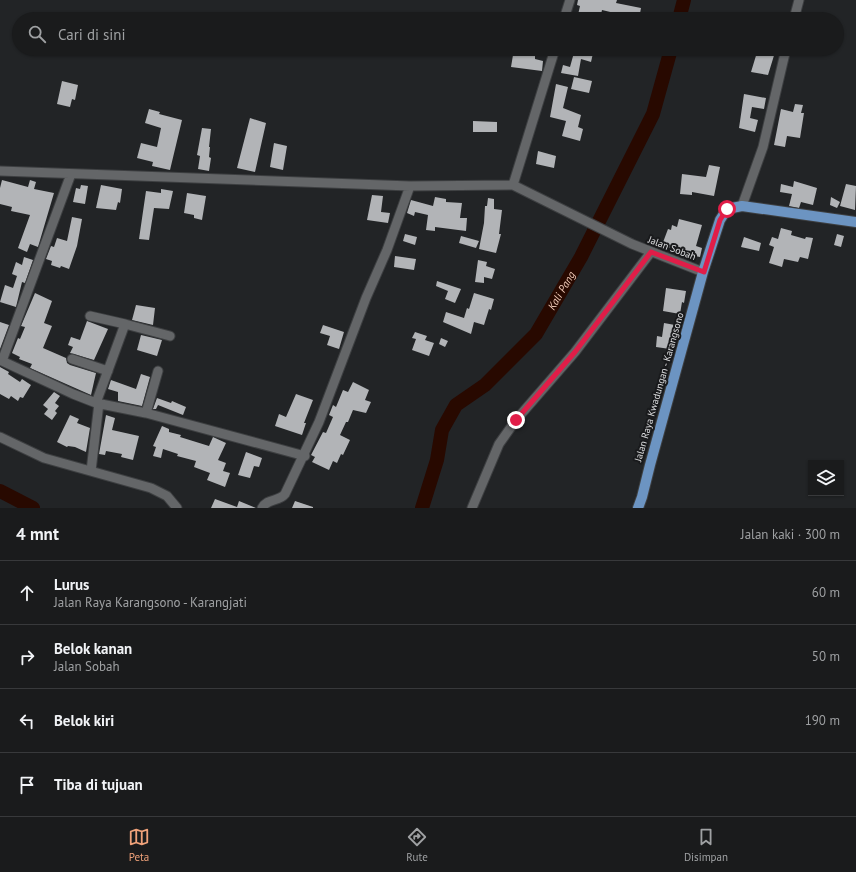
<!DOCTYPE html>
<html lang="id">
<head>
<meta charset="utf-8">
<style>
	body { margin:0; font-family:"PT Sans",sans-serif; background:#232425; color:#f1f3f6 }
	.controls { position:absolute; right:12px; bottom:12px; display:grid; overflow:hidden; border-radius:0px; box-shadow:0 1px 3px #0004 }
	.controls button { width:36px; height:36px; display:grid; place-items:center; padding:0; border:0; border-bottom:1px solid #38393b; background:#1a1b1c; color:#f1f3f6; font:20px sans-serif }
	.stop { position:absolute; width:12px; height:12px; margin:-9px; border:3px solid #e11d48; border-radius:50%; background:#fff }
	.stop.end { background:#e11d48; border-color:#fff; box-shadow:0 1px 4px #0008 }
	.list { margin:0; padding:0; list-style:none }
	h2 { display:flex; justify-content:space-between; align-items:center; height:52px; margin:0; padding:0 16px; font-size:17px }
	h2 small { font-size:13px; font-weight:400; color:#9fa1a3 }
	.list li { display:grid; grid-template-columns:26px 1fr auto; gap:12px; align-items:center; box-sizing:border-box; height:64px; padding:0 16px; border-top:1px solid #38393b }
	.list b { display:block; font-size:15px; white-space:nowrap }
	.list p { margin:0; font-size:13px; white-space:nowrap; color:#9fa1a3 }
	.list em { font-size:13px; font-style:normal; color:#9fa1a3 }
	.icon { flex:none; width:22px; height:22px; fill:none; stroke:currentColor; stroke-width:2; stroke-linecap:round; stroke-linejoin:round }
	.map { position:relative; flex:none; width:856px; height:508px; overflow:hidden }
	.search { position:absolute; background:#1a1b1c; box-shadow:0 1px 3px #0004; left:12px; right:12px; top:12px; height:44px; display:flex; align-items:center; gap:10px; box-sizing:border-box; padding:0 14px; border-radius:22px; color:#9fa1a3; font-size:15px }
	.sheet { height:308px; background:#1a1b1c }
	nav { display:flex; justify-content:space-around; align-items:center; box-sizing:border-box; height:56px; border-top:1px solid #38393b; background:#1a1b1c; font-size:11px; color:#9fa1a3 }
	nav a { display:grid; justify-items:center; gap:2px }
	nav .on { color:#f0a27a }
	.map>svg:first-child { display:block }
</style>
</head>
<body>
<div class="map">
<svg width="856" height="508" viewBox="0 0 856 508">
	<rect width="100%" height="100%" fill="#222426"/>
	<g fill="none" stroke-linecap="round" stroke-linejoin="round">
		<!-- river -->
		<g stroke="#280900" stroke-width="14">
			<path d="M 679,19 L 684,0"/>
			<path d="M 0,491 L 33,508"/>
			<path id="s1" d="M 422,508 L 437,460 L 442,430 L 456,405 L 485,385 L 536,334 L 581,257 L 653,114 L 671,49"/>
		</g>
	</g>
	<!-- building -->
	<path fill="#b2b4b7" d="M 578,0 L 617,0 L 616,3 L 641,8 L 639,19 L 602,10 L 600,19 L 577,19 L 580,6 L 577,5 Z
		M 514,49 L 534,49 L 533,55 L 535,56 L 535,59 L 543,61 L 542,71 L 511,67 Z
		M 575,49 L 594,49 L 591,62 L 581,59 L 578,76 L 561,73 L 563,65 L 570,67 Z
		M 758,49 L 776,49 L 768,75 L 751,72 Z
		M 574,77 L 592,81 L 589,93 L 571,89 Z
		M 62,81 L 78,85 L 75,100 L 72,99 L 70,107 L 57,104 Z
		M 556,84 L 568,87 L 563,108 L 581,115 L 578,127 L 583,129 L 580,141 L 562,136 L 566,121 L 550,117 Z
		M 744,94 L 766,98 L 764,109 L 752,107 L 750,118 L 758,120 L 755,132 L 739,128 Z
		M 795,104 L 803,105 L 801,113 L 804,113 L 800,138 L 787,136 L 785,147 L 774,145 L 781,109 L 793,112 Z
		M 149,109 L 160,112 L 159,114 L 182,120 L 170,170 L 152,166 L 153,162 L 137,158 L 141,143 L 157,147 L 161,128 L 145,123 Z
		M 250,118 L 266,123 L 255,172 L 237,168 Z
		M 473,121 L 497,122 L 497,132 L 473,132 Z
		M 202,128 L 211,129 L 209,147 L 210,147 L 209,157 L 211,158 L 209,171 L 198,169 L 200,156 L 197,155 Z
		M 274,143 L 287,146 L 283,170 L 270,167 Z
		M 538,151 L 556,156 L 554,168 L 536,164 Z
		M 709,165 L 720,167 L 714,196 L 692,192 L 692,195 L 680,194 L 682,174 L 706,177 Z
		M 2,180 L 28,187 L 30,180 L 36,182 L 34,189 L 54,193 L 38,247 L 30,244 L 27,252 L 18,248 L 30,215 L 11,211 L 12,207 L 0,204 L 0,188 Z
		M 794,181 L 817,188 L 813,205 L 801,202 L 799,208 L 789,206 L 792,194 L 780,192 L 781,184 L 793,187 Z
		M 846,184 L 856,186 L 855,210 L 840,206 Z
		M 81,185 L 88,186 L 85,204 L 73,202 L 76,188 L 80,189 Z
		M 101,185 L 122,189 L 120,203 L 118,202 L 116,210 L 96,208 Z
		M 161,189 L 173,191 L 169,209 L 154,208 L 149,240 L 139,239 L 146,191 L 161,193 Z
		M 187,193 L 206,196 L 202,220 L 194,218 L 194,215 L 184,213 Z
		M 372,195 L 383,196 L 381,212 L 390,213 L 388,223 L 367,220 Z
		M 435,197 L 446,199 L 446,202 L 462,203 L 460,218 L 467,218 L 466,231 L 435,227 L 435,231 L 426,230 L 428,215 L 415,212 L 414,216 L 407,213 L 411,200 L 433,206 Z
		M 831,197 L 840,202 L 837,208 L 830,205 Z
		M 488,198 L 494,199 L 494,209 L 502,210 L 499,234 L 501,234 L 496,253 L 479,249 L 484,223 L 485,206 L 487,206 Z
		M 72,217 L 82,219 L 77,246 L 69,269 L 61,266 L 60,268 L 51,265 L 52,261 L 46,259 L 51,246 L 54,247 L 57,238 L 67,241 Z
		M 679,219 L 702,225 L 696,246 L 702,248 L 700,257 L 695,256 L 693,261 L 680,256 L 680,251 L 662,245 L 668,229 L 671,230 L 672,225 L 677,227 Z
		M 781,228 L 792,231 L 791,235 L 805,239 L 806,237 L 813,238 L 808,259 L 800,257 L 798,262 L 784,259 L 782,267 L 769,263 L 774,247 L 769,245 L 772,237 L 778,239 Z
		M 405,234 L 417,237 L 415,245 L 403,241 Z
		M 837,234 L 844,236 L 841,247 L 834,245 Z
		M 461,236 L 479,241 L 476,248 L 459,243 Z
		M 744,237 L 761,243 L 759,251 L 741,247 Z
		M 395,256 L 416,259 L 414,270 L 394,267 Z
		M 24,257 L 33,260 L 25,283 L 22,282 L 16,307 L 0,302 L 5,285 L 13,288 L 17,276 L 12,274 L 16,262 L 22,265 Z
		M 478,260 L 487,262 L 486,266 L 495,269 L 492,279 L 484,277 L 484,283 L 475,282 Z
		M 437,281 L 461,289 L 455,303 L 445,299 L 448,291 L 436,286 Z
		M 666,288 L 686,291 L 684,303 L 682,302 L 680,314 L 663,311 Z
		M 35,293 L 52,301 L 44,323 L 52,326 L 43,348 L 66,358 L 67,363 L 70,365 L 96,373 L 91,395 L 30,368 L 32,364 L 19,359 L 20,357 L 12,353 L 18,338 L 20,339 L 25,327 L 21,326 Z
		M 474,293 L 494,299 L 491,310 L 489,309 L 484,325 L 474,322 L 471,334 L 443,322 L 446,312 L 464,318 L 467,308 L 469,309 Z
		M 136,305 L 155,308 L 153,325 L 132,320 Z
		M 87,321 L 108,329 L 94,360 L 70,353 L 73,347 L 68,345 L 71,337 L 80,340 Z
		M 0,322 L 9,325 L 0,349 Z
		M 664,323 L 675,325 L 674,345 L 670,345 L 670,349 L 656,347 L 657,336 L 662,337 Z
		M 323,325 L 344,332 L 339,349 L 327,345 L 330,336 L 320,333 Z
		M 415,332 L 427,336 L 425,340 L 434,343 L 429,356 L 412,350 L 416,339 L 412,338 Z
		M 141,335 L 162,340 L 157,356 L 137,350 Z
		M 441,338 L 448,341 L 445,347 L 439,344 Z
		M 0,367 L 9,372 L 8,374 L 20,382 L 22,379 L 31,385 L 23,398 L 20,397 L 18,401 L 11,396 L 9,399 L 0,394 Z
		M 141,374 L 150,377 L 142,406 L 118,401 L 118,392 L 108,389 L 111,380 L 136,389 Z
		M 353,382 L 369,390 L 365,400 L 371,402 L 366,413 L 353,410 L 348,422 L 346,422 L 340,435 L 350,440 L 343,455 L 341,454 L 337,463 L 333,461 L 329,470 L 312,462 L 315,457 L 311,455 L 323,432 L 326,433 L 333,417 L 329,415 L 333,405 L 336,407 L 343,390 L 348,392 Z
		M 54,392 L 60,396 L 55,403 L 59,406 L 55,411 L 57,413 L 52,420 L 44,414 L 48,409 L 43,405 Z
		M 296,394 L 313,400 L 304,423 L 306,423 L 302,435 L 275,426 L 279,414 L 286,417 Z
		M 157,398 L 171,403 L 172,401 L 186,407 L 183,415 L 158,405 L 156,409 L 153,409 Z
		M 70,415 L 79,419 L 77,423 L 90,428 L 86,452 L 75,447 L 68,446 L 67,447 L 57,442 Z
		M 106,415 L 115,418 L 112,430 L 139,436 L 133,460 L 121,457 L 122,454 L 106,451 L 105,455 L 99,454 Z
		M 162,426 L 169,429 L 169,432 L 181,435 L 180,437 L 209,446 L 213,437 L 226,443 L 218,460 L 226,463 L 223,471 L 230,473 L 225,487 L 207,480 L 210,473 L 194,467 L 196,461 L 177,456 L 178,454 L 163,449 L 161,458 L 153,456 L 156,447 L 153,446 Z
		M 246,452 L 262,458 L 259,467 L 254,466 L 250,478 L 238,475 Z
		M 215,499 L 237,507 L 239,501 L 256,508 L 211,508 Z
		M 295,501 L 313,507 L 313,508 L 292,508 Z"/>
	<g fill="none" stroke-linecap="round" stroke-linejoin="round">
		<defs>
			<path id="minor" d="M 564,19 L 570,0
				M 794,19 L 799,0
				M 0,171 L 410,186 L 513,185 L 632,244 L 703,272
				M 513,185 L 555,49
				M 742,206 L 763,147 L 786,49
				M 90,316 L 125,324 L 96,403
				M 125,324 L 170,336
				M 72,359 L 108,371
				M 0,360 L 73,394 L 96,403 L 146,413 L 305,456
				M 2,361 L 71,174
				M 146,413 L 158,371
				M 0,437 L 44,458 L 151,488 L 167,496 L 177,508
				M 91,471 L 99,403
				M 262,508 C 267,498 279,502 285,494 L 319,422 L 366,298 L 387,250 L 410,186
				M 472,508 L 499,444 L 516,420 L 575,352 L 651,252"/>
			<path id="major" d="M 638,508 L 642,497 L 650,465 L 703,272 L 720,220 L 727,209 L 742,206 L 856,222"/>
		</defs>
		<!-- minor casing -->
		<use href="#minor" stroke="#3d3f41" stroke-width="11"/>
		<!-- major casing -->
		<use href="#major" stroke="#3d3f41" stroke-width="12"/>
		<!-- minor -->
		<use href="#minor" stroke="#646668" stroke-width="9"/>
		<!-- major -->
		<use href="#major" stroke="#6c94c2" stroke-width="10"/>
	</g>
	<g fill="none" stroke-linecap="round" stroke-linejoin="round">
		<!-- route -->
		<path stroke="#e11d48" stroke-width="5" d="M 516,420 L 575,352 L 651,252 L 704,272 L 720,220 L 727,209"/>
	</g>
	<g text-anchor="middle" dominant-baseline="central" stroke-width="4" stroke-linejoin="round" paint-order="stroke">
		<!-- street labels -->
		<g font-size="10" fill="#dddee0" stroke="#191a1c">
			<text transform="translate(672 248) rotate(21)">Jalan Sobah</text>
			<text transform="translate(659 387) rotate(-74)">Jalan Raya Kwadungan - Karangsono</text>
		</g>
		<!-- water labels -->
		<g font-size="11" font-style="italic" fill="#f3cdba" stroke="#191a1c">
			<text stroke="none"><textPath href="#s1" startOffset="267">Kali Pang</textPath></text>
		</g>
	</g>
</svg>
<div class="controls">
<button><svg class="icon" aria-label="layers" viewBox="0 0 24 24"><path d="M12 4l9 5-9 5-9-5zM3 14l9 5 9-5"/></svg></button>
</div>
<div class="stop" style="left:727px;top:209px"></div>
<div class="stop end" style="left:516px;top:420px"></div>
<div class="search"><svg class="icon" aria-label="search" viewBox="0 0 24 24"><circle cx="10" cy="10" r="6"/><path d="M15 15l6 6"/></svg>Cari di sini</div>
</div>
<section class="sheet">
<h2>4 mnt<small>Jalan kaki · 300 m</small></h2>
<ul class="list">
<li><svg class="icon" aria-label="ahead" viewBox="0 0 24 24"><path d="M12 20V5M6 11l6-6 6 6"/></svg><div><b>Lurus</b><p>Jalan Raya Karangsono - Karangjati</p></div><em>60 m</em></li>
<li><svg class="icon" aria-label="right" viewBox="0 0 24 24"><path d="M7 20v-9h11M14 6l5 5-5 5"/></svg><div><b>Belok kanan</b><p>Jalan Sobah</p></div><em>50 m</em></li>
<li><svg class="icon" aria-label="left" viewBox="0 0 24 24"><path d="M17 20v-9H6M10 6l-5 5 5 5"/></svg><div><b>Belok kiri</b></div><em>190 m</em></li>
<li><svg class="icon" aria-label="arrive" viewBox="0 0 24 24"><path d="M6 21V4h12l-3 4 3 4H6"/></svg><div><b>Tiba di tujuan</b></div></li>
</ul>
</section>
<nav>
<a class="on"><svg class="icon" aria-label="map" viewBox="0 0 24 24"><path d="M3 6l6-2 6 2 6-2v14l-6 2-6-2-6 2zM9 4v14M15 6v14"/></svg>Peta</a>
<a><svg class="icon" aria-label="directions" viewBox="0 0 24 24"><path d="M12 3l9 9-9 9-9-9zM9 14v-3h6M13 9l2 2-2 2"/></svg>Rute</a>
<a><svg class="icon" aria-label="saved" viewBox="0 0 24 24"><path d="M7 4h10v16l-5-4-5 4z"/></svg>Disimpan</a>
</nav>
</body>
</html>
